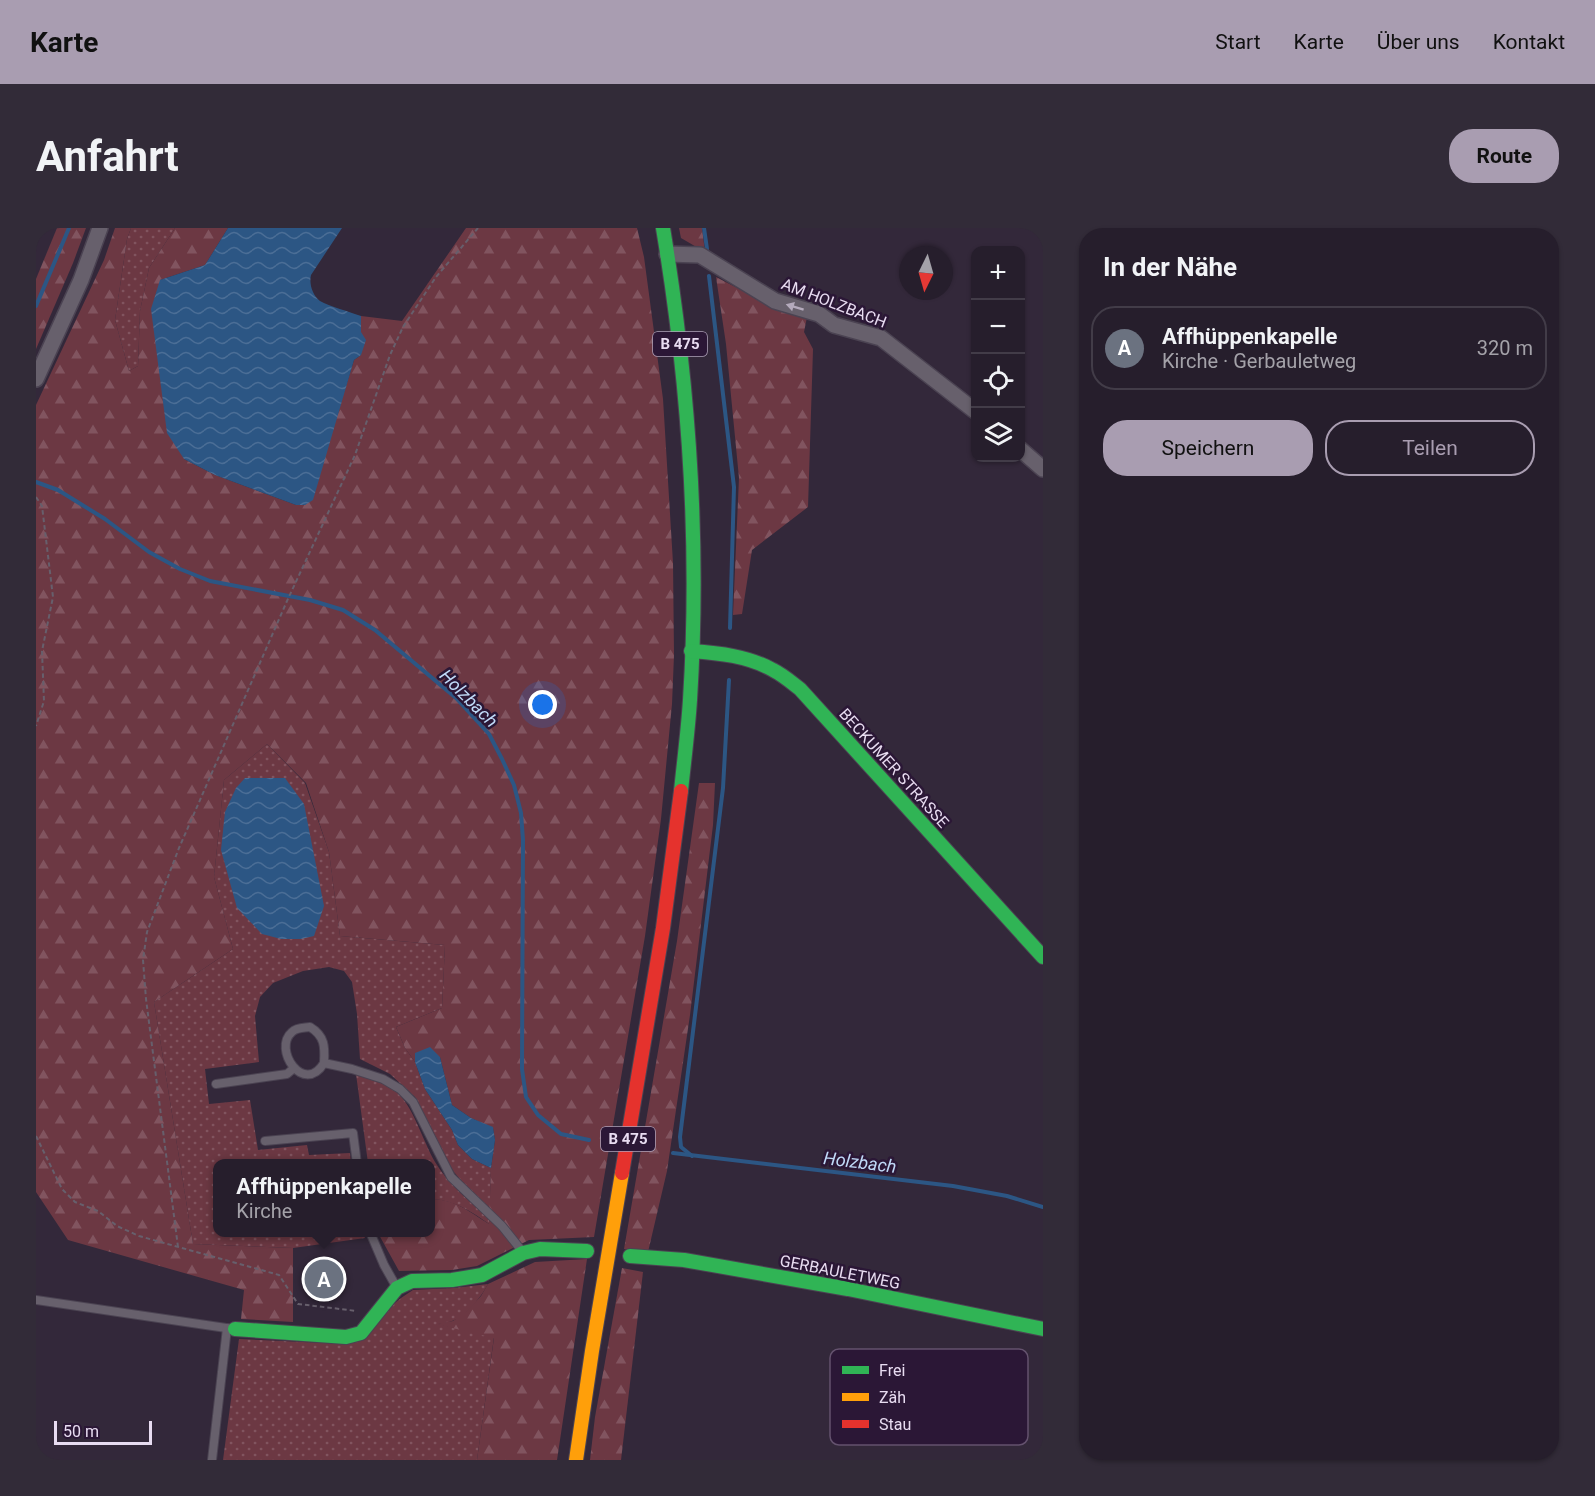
<!DOCTYPE html>
<html lang="de">
<head>
<meta charset="utf-8">
<style>
  :root { --surface:#261e2c; --page:#322b38; --text:#f1f3f6; --muted:#a4a2a9; --line:#423c48; --accent:#a99db1 }
  body { margin:0; font-family:Roboto,sans-serif; background:var(--page); color:var(--text) }
  .controls { position:absolute; right:18px; top:18px; display:grid; overflow:hidden; border-radius:12px; box-shadow:0 2px 4px #0004 }
  .controls button { width:54px; height:54px; display:grid; place-items:center; padding:0; border:0; border-bottom:2px solid var(--line); background:var(--surface); color:var(--text); font:30px sans-serif }
  .compass { position:absolute; left:863px; top:18px; width:54px; height:54px; border-radius:50%; background:var(--surface); box-shadow:0 2px 4px #0004; rotate:185deg }
  .scale { position:absolute; left:18px; bottom:15px; width:98px; box-sizing:border-box; padding-left:6px; border:3px solid #e8dcf1; border-top:0; font-size:16px; line-height:21px; white-space:nowrap; color:#e8dcf1; -webkit-text-stroke:4px #2b1736; paint-order:stroke }
  .you { position:absolute; left:507px; top:477px; width:21px; height:21px; margin:-15px; border:4px solid #fff; border-radius:50%; background:#1a73e8; box-shadow:0 0 0 9px #1a73e833 }
  .badge { display:grid; place-items:center; width:39px; height:39px; border-radius:50%; background:var(--accent); color:#fff; font-size:20px; font-weight:700 }
  .pin { position:absolute; translate:-50% -50%; border:3px solid #fff; box-shadow:0 2px 6px #0006 }
  .popup { position:absolute; left:177px; top:931px; width:222px; height:78px; box-sizing:border-box; display:grid; place-content:center; border-radius:12px; background:var(--surface); filter:drop-shadow(0 2px 4px #0005); font-size:20px; white-space:nowrap; color:var(--muted) }
  .popup b { font-size:22px; color:var(--text) }
  .popup::after { content:''; position:absolute; left:50%; top:100%; margin-left:-12px; border:12px solid transparent; border-top-color:var(--surface) }
  .list { margin:0; padding:0; list-style:none }
  h2 { display:flex; justify-content:space-between; align-items:center; height:78px; margin:0; padding:0 24px; font-size:26px }
  h2 small { font-size:20px; font-weight:400; color:var(--muted) }
  .list li { display:grid; grid-template-columns:39px 1fr auto; gap:18px; align-items:center; box-sizing:border-box; height:84px; margin:0 12px 12px; padding:0 12px; border:2px solid var(--line); border-radius:24px }
  .list b { display:block; font-size:22px; white-space:nowrap }
  .list p { margin:0; font-size:20px; white-space:nowrap; color:var(--muted) }
  .list em { font-size:20px; font-style:normal; color:var(--muted) }
  .actions { display:flex; gap:12px; padding:18px 24px }
  .actions a { flex:1; padding:14px 0; border:2px solid var(--accent); border-radius:24px; text-align:center; font-size:21px; color:var(--accent) }
  .actions .main { background:var(--accent); color:#111 }
  .icon { flex:none; width:33px; height:33px; fill:none; stroke:currentColor; stroke-width:2; stroke-linecap:round; stroke-linejoin:round }
  .map { position:relative; flex:none; width:1007px; height:1232px; overflow:hidden; border-radius:24px }
  header { display:flex; align-items:center; gap:36px; box-sizing:border-box; height:84px; padding:0 30px; background:var(--accent); color:#111 }
  header strong { font-size:28px }
  nav { display:flex; gap:33px; margin-inline-start:auto; font-size:21px }
  .intro { display:flex; align-items:center; justify-content:space-between; box-sizing:border-box; height:144px; padding:0 36px }
  h1 { margin:0; font-size:42px }
  .button { padding:15px 27px; border-radius:24px; background:var(--accent); color:#111; font-size:21px; font-weight:700 }
  main { display:flex; gap:36px; padding:0 36px }
  aside { flex:1; background:var(--surface); border-radius:24px; box-shadow:0 2px 4px #0004 }
  .map>svg:first-child { display:block }
  .grass { fill:url(#grass-dots) }
  .forest { fill:url(#forest-firs) }
  .water { fill:url(#water-waves) }
  .lines { fill:none; stroke-linecap:round; stroke-linejoin:round }
  .stream { stroke:#2c5684; stroke-width:4 }
  .lane-casing { stroke:#4b4352; stroke-width:10 }
  .street-casing { stroke:#4b4352; stroke-width:18 }
  .fast-casing { stroke:#4b4352; stroke-width:16 }
  .slow-casing { stroke:#4b4352; stroke-width:16 }
  .jam-casing { stroke:#4b4352; stroke-width:16 }
  .path { stroke:#675f6c; stroke-width:2; stroke-dasharray:4.5 3; stroke-linecap:butt }
  .lane { stroke:#67606c; stroke-width:8 }
  .street { stroke:#67606c; stroke-width:15 }
  .fast { stroke:#30b455; stroke-width:14 }
  .slow { stroke:#ff9f0a; stroke-width:14 }
  .jam { stroke:#e5322d; stroke-width:14 }
  .oneway { fill:#b4aabc }
  .labels { text-anchor:middle; dominant-baseline:central; stroke-width:5; stroke-linejoin:round; paint-order:stroke }
  .shield { fill:#2b1736; stroke:#afa1b9; stroke-width:1.5 }
  .shield-label { font-size:15px; font-weight:bold; fill:#e8dcf1 }
  .street-label { font-size:16px; fill:#e8dcf1; stroke:#2b1736 }
  .water-label { font-size:18px; font-style:italic; fill:#c0daf8; stroke:#2b1736 }
  .key { fill:#2b1736; stroke:#64526e; stroke-width:1.5 }
  .key-label { font-size:16px; fill:#e8dcf1 }
</style>
</head>
<body>
<header>
<strong>Karte</strong>
<nav><a>Start</a><a>Karte</a><a>Über uns</a><a>Kontakt</a></nav>
</header>
<div class="intro"><h1>Anfahrt</h1><a class="button">Route</a></div>
<main>
<div class="map">
<svg width="1007" height="1232" viewBox="0 0 1007 1232">
  <defs>
    <pattern id="grass-dots" width="8" height="8" patternUnits="userSpaceOnUse" patternTransform="scale(1.5)"><rect width="8" height="8" fill="#6c3843"/><path d="M2 2h.1M6 6h.1" fill="none" stroke="#81545f" stroke-width="1.8" stroke-linecap="round"/></pattern>
    <pattern id="forest-firs" width="22" height="20" patternUnits="userSpaceOnUse" patternTransform="scale(1.5)"><rect width="22" height="20" fill="#6c3843"/><path d="M5 1l3.5 6h-7zM16 11l3.5 6h-7z" fill="#81545f"/></pattern>
    <pattern id="water-waves" width="16" height="10" patternUnits="userSpaceOnUse" patternTransform="scale(1.5)"><rect width="16" height="10" fill="#2c5684"/><path d="M0 5q4-4 8 0t8 0" fill="none" stroke="#4b6e96"/></pattern>
  </defs>
  <rect width="100%" height="100%" fill="#33283a"/>
  <g class="grass">
    <polygon points="95,0 139,0 113,40 104,83 102,138 93,143 79,92 91,11"/>
    <polygon points="231,516 269,555 293,624 304,708 409,717 406,780 360,799 369,820 379,834 389,861 416,902 422,917 436,931 455,940 454,980 435,964 418,944 395,905 379,869 354,846 324,831 321,786 316,754 308,743 293,739 267,743 237,755 224,769 219,788 223,834 169,841 173,876 214,872 222,922 271,917 273,927 314,925 315,935 182,936 182,1004 327,1004 329,1010 257,1020 157,1016 118,774 197,721 178,649 188,552"/>
    <path d="M 320,846 C 333,852 351,854 362,865 C 378,881 387,913 399,934 C 412,956 434,974 454,991 L 453,996 C 435,983 418,972 395,971 L 394,936 L 332,935 Z"/>
    <path d="M 452,1056 C 445,1069 430,1089 416,1093 C 411,1095 406,1095 402,1096 L 458,1109 L 441,1232 L 187,1232 L 203,1111 L 311,1116 L 365,1070 L 377,1062 L 418,1060 Z"/>
  </g>
  <g class="forest">
    <polygon points="21,0 50,0 37,35 0,121 0,51"/>
    <path d="M 79,0 L 95,0 L 91,11 L 79,92 L 93,143 L 102,138 L 104,83 L 113,40 L 139,0 L 192,0 L 169,37 L 124,52 L 148,231 L 179,247 L 260,277 L 298,197 L 318,132 L 325,127 L 325,88 L 366,93 L 430,0 L 601,0 L 608,29 L 627,171 L 637,335 L 638,427 L 636,476 L 625,591 L 609,708 L 558,1009 L 493,1012 L 441,1038 L 416,1042 L 363,1043 L 342,1005 L 394,1004 L 395,971 C 421,972 432,983 453,996 L 455,940 L 459,912 L 457,900 L 435,890 L 416,877 L 404,829 L 379,825 L 379,834 L 369,820 L 360,799 L 406,780 L 409,717 L 304,708 L 293,624 L 270,555 L 231,516 L 188,552 L 178,649 L 197,721 L 118,774 L 157,1016 L 257,1020 L 257,1094 L 205,1091 L 208,1062 L 32,1012 L 0,964 L 0,177 L 68,32 Z"/>
    <polygon points="643,0 666,0 669,24 645,10"/>
    <polygon points="680,49 736,78 771,89 768,104 777,121 772,279 716,322 706,386 697,387 703,250 690,116"/>
    <polygon points="663,555 679,555 677,597 654,787 631,943 612,1024 588,1021 641,713"/>
    <polygon points="551,1031 521,1232 441,1232 458,1110 400,1096 417,1093 431,1083 445,1068 452,1056 499,1034"/>
    <polygon points="586,1040 607,1044 585,1232 554,1232 559,1189"/>
  </g>
  <g class="water">
    <path d="M 192,0 L 306,0 L 275,47 C 273,55 276,67 284,73 C 293,78 314,84 325,88 L 325,104 L 330,112 L 325,127 L 318,132 L 277,272 L 269,277 L 260,277 L 179,247 L 148,231 L 131,205 L 115,81 L 124,52 L 169,37 Z"/>
    <polygon points="209,550 249,550 268,576 288,678 278,708 265,711 245,711 226,706 201,680 185,622 189,584 200,560"/>
    <polygon points="394,819 404,829 416,877 435,890 457,899 459,912 455,940 436,931 422,917 416,902 389,861 379,834 379,825"/>
  </g>
  <g class="lines">
    <g class="stream">
      <polyline points="668,0 671,21"/>
      <polyline points="673,48 698,259 694,400"/>
      <polyline points="0,78 33,0"/>
      <polyline points="0,254 22,262 69,291 113,324 144,341 174,353 274,372 307,382 339,402 420,470 453,506 466,531 478,557 485,585 487,612 486,841 490,869 502,887 525,906 553,912"/>
      <polyline points="637,925 917,958 971,968 1007,979"/>
      <polyline points="656,928 645,919 644,909 687,560 693,452"/>
    </g>
    <g class="lane-casing">
      <g id="lane">
        <path d="M 274,799 C 289,808 289,819 288,835 C 268,868 236,821 256,804 C 261,799 268,800 274,799 Z"/>
        <polyline points="288,835 316,841 347,851 364,861 377,874 415,949 466,998 486,1023"/>
        <polyline points="180,856 251,846 258,840"/>
        <polyline points="229,913 317,905 321,936"/>
        <polyline points="334,1004 348,1037 361,1060"/>
        <polyline points="0,1072 197,1101"/>
        <polyline points="176,1232 191,1100"/>
      </g>
    </g>
    <g class="street-casing">
      <g id="street">
        <polyline points="631,26 664,27 739,73 783,86 798,97 845,110 939,183"/>
        <polyline points="0,151 45,52 64,0"/>
        <polyline points="984,221 1007,241"/>
      </g>
    </g>
    <g class="fast-casing">
      <g id="fast">
        <path d="M 627,0 C 653,156 664,314 654,472 C 652,503 648,533 645,563"/>
        <path d="M 655,423 C 683,425 712,428 737,442 C 747,447 755,454 764,461 L 1007,729"/>
        <polyline points="594,1028 648,1032 812,1061 1007,1101"/>
        <polyline points="199,1101 310,1109 325,1105 361,1060 376,1053 416,1052 446,1047 487,1025 504,1021 551,1023"/>
      </g>
    </g>
    <g class="slow-casing">
      <polyline id="slow" points="540,1232 556,1123 586,945"/>
    </g>
    <g class="jam-casing">
      <polyline id="jam" points="586,945 627,700 645,563"/>
    </g>
    <g class="path">
      <polyline points="0,269 6,278 17,369 6,423 8,473 0,498"/>
      <polyline points="0,908 26,961 39,974 62,983 81,998 103,1008 243,1047 262,1076 321,1083"/>
      <polyline points="142,1019 110,771 107,732 111,704 143,620 251,373 319,227 354,127 367,99 400,49 442,0"/>
    </g>
    <use href="#lane" class="lane"/>
    <use href="#street" class="street"/>
    <use href="#fast" class="fast"/>
    <use href="#slow" class="slow"/>
    <use href="#jam" class="jam"/>
  </g>
  <defs><path id="oneway-solid" d="M-6-.8H1V-3.2L6.5 0L1 3.2V.8H-6Z" transform="scale(1.5)"/></defs>
  <use class="oneway" href="#oneway-solid" transform="translate(759 79) rotate(-163)"/>
  <g class="labels">
    <g class="shield">
      <rect x="617" y="104" width="54" height="24" rx="4.5"/>
      <rect x="565" y="899" width="54" height="24" rx="4.5"/>
    </g>
    <g class="shield-label">
      <text x="644" y="116">B 475</text>
      <text x="592" y="911">B 475</text>
    </g>
    <g class="street-label">
      <text transform="translate(798 75) rotate(21)">AM HOLZBACH</text>
      <text transform="translate(858 540) rotate(48)">BECKUMER STRASSE</text>
      <text transform="translate(804 1044) rotate(11)">GERBAULETWEG</text>
    </g>
    <g class="water-label">
      <text transform="translate(433 470) rotate(45)">Holzbach</text>
      <text transform="translate(824 934) rotate(7)">Holzbach</text>
    </g>
  </g>
  <rect x="794" y="1121" width="198" height="96" rx="9" class="key"/>
  <rect x="806" y="1138" width="27" height="8" fill="#30b455"/>
  <rect x="806" y="1165" width="27" height="8" fill="#ff9f0a"/>
  <rect x="806" y="1192" width="27" height="8" fill="#e5322d"/>
  <g class="key-label">
    <text x="843" y="1148">Frei</text>
    <text x="843" y="1175">Zäh</text>
    <text x="843" y="1202">Stau</text>
  </g>
</svg>
<div class="controls">
<button>+</button>
<button>−</button>
<button><svg class="icon" aria-label="locate" viewBox="0 0 24 24"><circle cx="12" cy="12" r="6"/><path d="M12 2v4M12 18v4M2 12h4M18 12h4"/></svg></button>
<button><svg class="icon" aria-label="layers" viewBox="0 0 24 24"><path d="M12 4l9 5-9 5-9-5zM3 14l9 5 9-5"/></svg></button>
</div>
<svg class="compass" viewBox="-18 -18 36 36"><path d="M0-13l5 13h-10z" fill="#e53935"/><path d="M0 13l5-13h-10z" fill="#a4a2a9"/></svg>
<div class="scale">50 m</div>
<div class="you"></div>
<div class="pin badge" style="left:288px;top:1051px;background:#6b7280">A</div>
<div class="popup"><b>Affhüppenkapelle</b>Kirche</div>
</div>
<aside>
<h2>In der Nähe<small></small></h2>
<ul class="list">
<li><span class="badge" style="background:#6b7280">A</span><div><b>Affhüppenkapelle</b><p>Kirche · Gerbauletweg</p></div><em>320 m</em></li>
</ul>
<div class="actions"><a class="main">Speichern</a><a>Teilen</a></div>
</aside>
</main>
</body>
</html>
